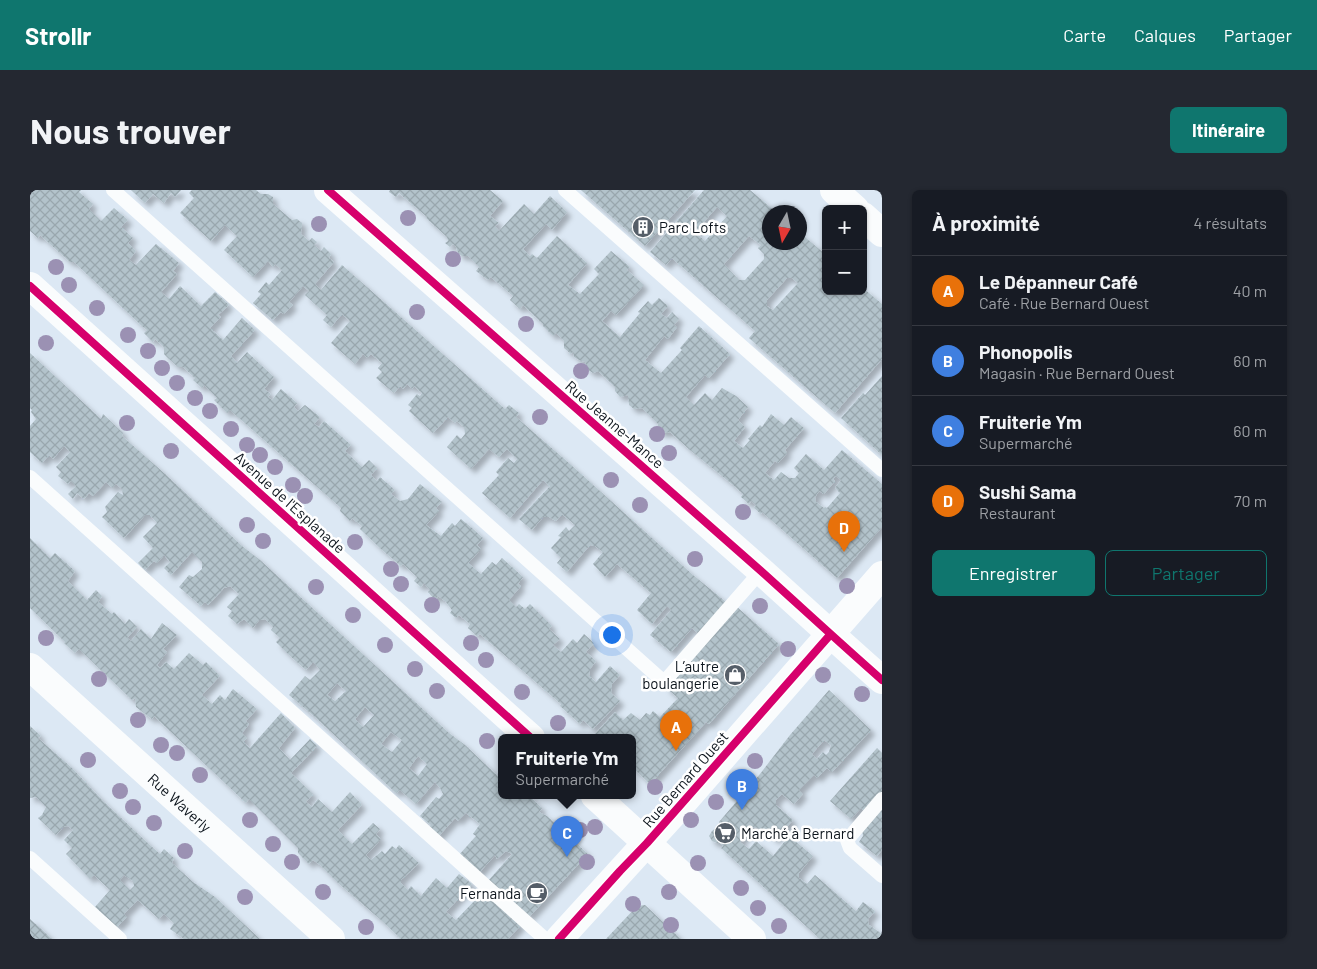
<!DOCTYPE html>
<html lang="fr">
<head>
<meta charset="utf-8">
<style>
  :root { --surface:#171b24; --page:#242831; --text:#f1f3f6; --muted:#9ea1a6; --line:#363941; --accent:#0f766e }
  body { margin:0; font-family:Barlow,sans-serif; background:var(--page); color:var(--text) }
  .controls { position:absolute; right:15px; top:15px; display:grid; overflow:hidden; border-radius:8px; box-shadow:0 1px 4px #0004 }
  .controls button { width:45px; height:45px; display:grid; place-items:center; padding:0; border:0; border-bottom:1px solid var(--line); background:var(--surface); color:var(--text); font:25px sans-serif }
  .compass { position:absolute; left:732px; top:15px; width:45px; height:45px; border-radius:50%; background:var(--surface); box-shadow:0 1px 4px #0004; rotate:189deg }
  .you { position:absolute; left:581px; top:444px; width:18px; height:18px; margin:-12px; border:4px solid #fff; border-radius:50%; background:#1a73e8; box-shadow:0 0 0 8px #1a73e833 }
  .badge { display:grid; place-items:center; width:32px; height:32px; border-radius:50%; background:var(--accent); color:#fff; font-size:16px; font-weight:700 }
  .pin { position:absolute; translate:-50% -41px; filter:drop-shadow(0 1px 2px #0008) }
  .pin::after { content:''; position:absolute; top:26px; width:18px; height:15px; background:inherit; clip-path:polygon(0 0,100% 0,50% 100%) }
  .popup { position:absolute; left:468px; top:544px; width:138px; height:65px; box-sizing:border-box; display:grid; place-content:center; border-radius:8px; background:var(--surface); filter:drop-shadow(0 1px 4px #0005); font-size:16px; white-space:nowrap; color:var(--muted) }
  .popup b { font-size:19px; color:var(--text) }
  .popup::after { content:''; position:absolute; left:50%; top:100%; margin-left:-10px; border:10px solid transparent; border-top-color:var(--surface) }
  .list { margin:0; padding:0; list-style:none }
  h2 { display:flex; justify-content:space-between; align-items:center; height:65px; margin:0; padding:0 20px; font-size:21px }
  h2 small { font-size:16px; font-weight:400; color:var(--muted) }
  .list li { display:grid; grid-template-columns:32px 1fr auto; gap:15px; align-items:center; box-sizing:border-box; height:70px; padding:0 20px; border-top:1px solid var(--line) }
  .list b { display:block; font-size:19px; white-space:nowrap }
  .list p { margin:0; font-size:16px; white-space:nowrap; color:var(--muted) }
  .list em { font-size:16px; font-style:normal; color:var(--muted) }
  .actions { display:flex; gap:10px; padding:15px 20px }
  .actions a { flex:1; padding:11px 0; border:1px solid var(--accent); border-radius:8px; text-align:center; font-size:18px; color:var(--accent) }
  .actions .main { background:var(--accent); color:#fff }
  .map { position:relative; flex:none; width:852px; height:749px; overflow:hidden; border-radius:8px }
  header { display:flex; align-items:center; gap:30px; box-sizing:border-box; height:70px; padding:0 25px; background:var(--accent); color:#fff }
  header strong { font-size:24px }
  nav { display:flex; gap:28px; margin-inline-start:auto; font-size:18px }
  .intro { display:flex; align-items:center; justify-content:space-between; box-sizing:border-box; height:120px; padding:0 30px }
  h1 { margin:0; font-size:35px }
  .button { padding:12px 22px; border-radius:8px; background:var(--accent); color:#fff; font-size:18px; font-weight:700 }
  main { display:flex; gap:30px; padding:0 30px }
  aside { flex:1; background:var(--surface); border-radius:8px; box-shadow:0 1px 4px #0004 }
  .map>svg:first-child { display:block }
  .building { fill:url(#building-cross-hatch); fill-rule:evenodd; filter:url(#shadow) }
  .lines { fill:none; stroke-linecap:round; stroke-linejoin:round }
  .lane { stroke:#fafcfd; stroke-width:14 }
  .street { stroke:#fafcfd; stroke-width:28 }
  .secondary { stroke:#fafcfd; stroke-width:28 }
  .cycleway-casing { stroke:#fff; stroke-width:11 }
  .cycleway { stroke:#d6006c; stroke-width:8 }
  .tree { fill:#9b91b3 }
  .labels { text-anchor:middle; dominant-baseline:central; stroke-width:5; stroke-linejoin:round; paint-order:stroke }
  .poi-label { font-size:15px; fill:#0c141c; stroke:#fff; text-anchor:start }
  .street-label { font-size:15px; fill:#0c141c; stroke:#fff }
</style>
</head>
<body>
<header>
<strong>Strollr</strong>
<nav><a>Carte</a><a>Calques</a><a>Partager</a></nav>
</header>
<div class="intro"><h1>Nous trouver</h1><a class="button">Itinéraire</a></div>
<main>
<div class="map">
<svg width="852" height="749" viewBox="0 0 852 749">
  <defs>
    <pattern id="building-cross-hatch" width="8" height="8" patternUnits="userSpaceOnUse" patternTransform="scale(1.25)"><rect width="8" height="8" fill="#b3c3cb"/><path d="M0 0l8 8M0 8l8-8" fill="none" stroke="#99a7ae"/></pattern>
    <filter id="shadow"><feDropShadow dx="4.5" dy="4.5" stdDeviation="2.5" flood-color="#0004"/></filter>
  </defs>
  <rect width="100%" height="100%" fill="#dce8f4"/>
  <g class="building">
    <polygon points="0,0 51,0 49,2 63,14 59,19 71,31 84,18 98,30 91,37 103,48 98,53 106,61 99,70 106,75 126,54 149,73 143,81 147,84 131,102 139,109 150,96 171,116 185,102 199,115 188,125 191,127 180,138 193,150 212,128 225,140 201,166 207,173 217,162 244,187 234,199 241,204 238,207 242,210 251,199 267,213 264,217 268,221 275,215 290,227 284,234 289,237 294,231 321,255 315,261 332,277 339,270 347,278 341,285 347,291 350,287 365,300 361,304 370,311 378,309 390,294 412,312 406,318 409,321 396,335 411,346 422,333 425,336 431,329 442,338 453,348 447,355 451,359 438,373 451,384 462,372 466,375 472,368 493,387 488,394 491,396 479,410 486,417 489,414 495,419 500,414 522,436 519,439 530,449 523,455 531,462 543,449 547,453 554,444 564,453 556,462 566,471 560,479 559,486 566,492 580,476 590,485 582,494 581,503 590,511 563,539 553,530 550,534 530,516 531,514 457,450 450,444 447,446 438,438 440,434 429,425 426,428 420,423 422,420 415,411 408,406 405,410 398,402 400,400 394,393 391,397 384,391 387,387 373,374 371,376 351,359 330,339 332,336 322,328 320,331 310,321 311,318 200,220 197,223 184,210 187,208 174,195 172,198 163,190 165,188 153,177 148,177 138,168 134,164 134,157 125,149 123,152 114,143 117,140 113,137 44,72 40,72 10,45 8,48 0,41"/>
    <polygon points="101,0 151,0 145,7 141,3 134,13 123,4 115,13"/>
    <polygon points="162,0 226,0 231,4 238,4 243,7 243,14 262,30 267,29 272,33 271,44 279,51 282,48 287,52 284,55 291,61 294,57 301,64 299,68 304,72 285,94 291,100 312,75 475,219 479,215 489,223 486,227 540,274 663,385 696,412 669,444 662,438 641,462 620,445 641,420 637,416 622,434 607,420 621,403 616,399 587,374 575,387 563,374 573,362 565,356 560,355 537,382 527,373 531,368 521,358 531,347 528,346 536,337 539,341 545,335 532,324 526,331 519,327 513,327 502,340 489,329 520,296 513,290 480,328 452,303 469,285 466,282 478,268 484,273 487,269 477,259 469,267 459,259 441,279 417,257 427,245 431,249 435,244 434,237 427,231 425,233 418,227 403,243 379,221 382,218 378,215 387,204 390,206 392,203 384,196 382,199 377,194 373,199 370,196 364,203 346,188 352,182 348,178 352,173 341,164 337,168 333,164 325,174 301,153 320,131 312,124 301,137 293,130 297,125 275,105 279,101 273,96 259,112 263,115 254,124 251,122 243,130 223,113 231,104 228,102 236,92 239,95 252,80 245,74 243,77 238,71 223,87 194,60 207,46 195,35 181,51 150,23 164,8 159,3"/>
    <path d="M 360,0 L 460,0 L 473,11 L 460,26 L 469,33 L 465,36 L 469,41 L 494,14 L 504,24 L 520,6 L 537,22 L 522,40 L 516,34 L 493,59 L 500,66 L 502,64 L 507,68 L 527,46 L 557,73 L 538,95 L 550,104 L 569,84 L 564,79 L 581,61 L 600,77 L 597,80 L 614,95 L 586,125 L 581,121 L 572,131 L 590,147 L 610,123 L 608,122 L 618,111 L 622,115 L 629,108 L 638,116 L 631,124 L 637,128 L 642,122 L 649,129 L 644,135 L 647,137 L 638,149 L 634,146 L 615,170 L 631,183 L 652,160 L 650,158 L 669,136 L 700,164 L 679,188 L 675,185 L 656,207 L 664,215 L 675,203 L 682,210 L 692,198 L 706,206 L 718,217 L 708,230 L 715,237 L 704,251 L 713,258 L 720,250 L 718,249 L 730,235 L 732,237 L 741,224 L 754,235 L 761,227 L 774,238 L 755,260 L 757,263 L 748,273 L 745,271 L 735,283 L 744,290 L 751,282 L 759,288 L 765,288 L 769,283 L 764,278 L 776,264 L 794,280 L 812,260 L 852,294 L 852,337 L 807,388 L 732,322 L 731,324 L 724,318 L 726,315 L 721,311 L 719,314 L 711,307 L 713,304 L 703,295 L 660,260 L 640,242 L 633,243 L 627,240 L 628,234 L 612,218 L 604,219 L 599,215 L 598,205 L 590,207 L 585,201 L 585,197 L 568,181 L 563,183 L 557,179 L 555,172 L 549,170 L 544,167 L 543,162 L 541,164 L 534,158 L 534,151 L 526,143 L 523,146 L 513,136 L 513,134 L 493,115 L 490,119 L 480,110 L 483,106 L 461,87 L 458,90 L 446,81 L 449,77 L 438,66 L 432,66 L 428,63 L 426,57 L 423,54 L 420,57 L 415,53 L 418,51 L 417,47 L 396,28 L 397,27 L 369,3 L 366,7 L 359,2 ZM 806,286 L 811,290 L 805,298 L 810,303 L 797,318 L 795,317 L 794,318 L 786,312 L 785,307 L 789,301 L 794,304 L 805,291 L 803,289 Z"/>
    <polygon points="551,0 665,0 615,56"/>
    <path d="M 674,0 L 720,0 L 746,22 L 739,22 L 739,52 L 769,52 L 769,42 L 796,65 L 796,101 L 833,101 L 833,98 L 852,114 L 852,169 L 805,223 L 719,148 L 725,141 L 642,68 L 636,75 L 620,62 ZM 687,17 L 697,26 L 675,51 L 665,42 ZM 719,46 L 731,55 L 728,58 L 734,64 L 734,69 L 715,90 L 709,90 L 694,74 ZM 757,88 L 762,88 L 768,93 L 743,120 L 737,116 L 737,110 Z"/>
    <path d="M 0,163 L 71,229 L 73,224 L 93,243 L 92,246 L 134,283 L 195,340 L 212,356 L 230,370 L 419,543 L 435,555 L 472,590 L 472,606 L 499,606 L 512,618 L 509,622 L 517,626 L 558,664 L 499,727 L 458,691 L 482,664 L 476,661 L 467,669 L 465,665 L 448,684 L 428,666 L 446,646 L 443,644 L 450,634 L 436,623 L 428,631 L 425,628 L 408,647 L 398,637 L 401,635 L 390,626 L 406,607 L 409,609 L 413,604 L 410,598 L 405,592 L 386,614 L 370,600 L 366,603 L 285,527 L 259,505 L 275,486 L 280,490 L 290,480 L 286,475 L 283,472 L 276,480 L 259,465 L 246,452 L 250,448 L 241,440 L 243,437 L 235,429 L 229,430 L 223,438 L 214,429 L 207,434 L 198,426 L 202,421 L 197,417 L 209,404 L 200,396 L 194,398 L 178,415 L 175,412 L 171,416 L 149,397 L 159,385 L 163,387 L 172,379 L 172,372 L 162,362 L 141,385 L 134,378 L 140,372 L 134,365 L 127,373 L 124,371 L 115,380 L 108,373 L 123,358 L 113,347 L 127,333 L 120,325 L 115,325 L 94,348 L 72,327 L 77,322 L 75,317 L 88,302 L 93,305 L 92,299 L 86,294 L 82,298 L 76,292 L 63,306 L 59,303 L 54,309 L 47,303 L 43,309 L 38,304 L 46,296 L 41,291 L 38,294 L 28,286 L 31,282 L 26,277 L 40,262 L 34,256 L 23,269 L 19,265 L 12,273 L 0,262 L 0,236 L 6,229 L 1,222 L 2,220 L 0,218 ZM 307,493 L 316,501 L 305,511 L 297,505 ZM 335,517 L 344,525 L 333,537 L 325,529 ZM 361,542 L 372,550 L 362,562 L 351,554 ZM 388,566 L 397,574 L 388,586 L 379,578 Z"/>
    <polygon points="852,186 852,265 811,228 833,203 835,205"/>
    <polygon points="0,348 20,368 25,363 45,381 38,391 57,410 66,400 72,406 68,412 82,424 84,422 95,434 99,429 107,437 97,448 101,451 111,439 121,449 132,433 147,445 133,459 137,462 127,475 130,478 136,472 144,479 159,463 173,475 176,472 190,486 172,505 182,514 190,505 195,510 203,499 227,519 216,531 219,534 212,543 217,548 213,552 220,558 251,523 265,538 249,558 260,570 280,549 287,556 261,583 283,604 276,612 282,617 288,609 302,622 320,602 332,615 308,640 322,654 343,633 350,639 346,644 351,649 336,665 341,670 352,661 355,664 362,656 366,659 369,655 389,673 371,690 371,693 378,700 381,696 391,706 406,688 417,698 429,684 442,694 416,722 426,730 449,706 454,710 458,707 491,735 478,749 371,749 351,730 308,693 290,675 283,670 279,674 268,663 268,658 219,609 216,613 124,526 122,529 106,517 105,508 102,510 49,459 45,463 34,453 35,452 0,418"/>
    <polygon points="707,417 749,454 679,534 676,532 620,594 602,577 602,548 569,548 565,544 585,522 593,530 601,523 610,530 616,523 620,525 623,521 630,527 648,508 635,497"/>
    <path d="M 799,500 L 841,540 L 802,582 L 797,578 L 787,588 L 784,585 L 769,600 L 773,604 L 764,614 L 752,604 L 746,610 L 746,615 L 763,630 L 745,650 L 736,640 L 734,641 L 728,638 L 723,637 L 710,652 L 719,659 L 726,651 L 743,666 L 759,646 L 783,666 L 769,683 L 769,688 L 777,694 L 785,685 L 826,721 L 833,712 L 845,721 L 838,729 L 839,735 L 852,744 L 852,749 L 790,749 L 691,658 L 693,656 L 690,653 L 687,653 L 682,651 L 679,646 L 682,641 L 687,637 L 692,637 L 689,632 L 730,584 L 760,545 ZM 794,550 L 801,555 L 799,562 L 796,565 L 793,562 L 787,569 L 782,564 Z"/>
    <path d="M 0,536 L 11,546 L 8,548 L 42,578 L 73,611 L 121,656 L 130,664 L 134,659 L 144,668 L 142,673 L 163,692 L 185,707 L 230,749 L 154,749 L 140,739 L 144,733 L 134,724 L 129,729 L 108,710 L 94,724 L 97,727 L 87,737 L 65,717 L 80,700 L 64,685 L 60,689 L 36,664 L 42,658 L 34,650 L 43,640 L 38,636 L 33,637 L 26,645 L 8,628 L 12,625 L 16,617 L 6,607 L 0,608 ZM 94,685 L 103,691 L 104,696 L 100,700 L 90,690 Z"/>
    <polygon points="847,558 852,563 852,602 835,622 831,618 821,629 800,611"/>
    <polygon points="852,617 852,660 847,666 829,652 833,646 832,639"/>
    <polygon points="615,715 651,749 576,749 607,716"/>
    <polygon points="0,729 8,736 22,749 0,749"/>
  </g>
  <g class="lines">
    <g class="lane">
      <polyline points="83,0 634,492 731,381"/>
      <polyline points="535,0 852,280"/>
      <polyline points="0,287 515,749"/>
      <polyline points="852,609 817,650 820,658 852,686"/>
      <polyline points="0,668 90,749"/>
    </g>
    <g class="street">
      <path d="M 298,0 L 731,381 C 771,417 811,454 852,490"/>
      <polyline points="0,96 501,548"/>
      <path id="s1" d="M 0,477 L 301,749"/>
      <polyline points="565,606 722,749"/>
      <polyline points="529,749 642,625 852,385"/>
    </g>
    <g class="secondary">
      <polyline points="804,0 825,19"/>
      <polyline points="833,26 852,43"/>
    </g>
    <g class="cycleway-casing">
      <g id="cycleway">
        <path d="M 298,0 L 731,381 C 771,417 811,454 852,490"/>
        <polyline points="0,96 501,548"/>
        <polyline points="529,749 590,681 617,653 800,445"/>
      </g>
    </g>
    <use href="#cycleway" class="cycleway"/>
  </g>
  <g class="tree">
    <circle cx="378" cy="28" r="8"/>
    <circle cx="289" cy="34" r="8"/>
    <circle cx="423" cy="69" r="8"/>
    <circle cx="26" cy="77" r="8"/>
    <circle cx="39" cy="95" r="8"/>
    <circle cx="67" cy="118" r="8"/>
    <circle cx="387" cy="122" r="8"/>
    <circle cx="496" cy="134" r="8"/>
    <circle cx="98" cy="145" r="8"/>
    <circle cx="16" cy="153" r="8"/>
    <circle cx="118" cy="161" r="8"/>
    <circle cx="132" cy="178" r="8"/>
    <circle cx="551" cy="181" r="8"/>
    <circle cx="147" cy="193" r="8"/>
    <circle cx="165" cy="208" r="8"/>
    <circle cx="180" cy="221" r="8"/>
    <circle cx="510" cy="227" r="8"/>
    <circle cx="97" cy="233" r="8"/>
    <circle cx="201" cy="239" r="8"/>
    <circle cx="627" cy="244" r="8"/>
    <circle cx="217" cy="255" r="8"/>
    <circle cx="141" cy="261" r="8"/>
    <circle cx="639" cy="263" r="8"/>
    <circle cx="230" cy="265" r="8"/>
    <circle cx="245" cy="277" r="8"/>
    <circle cx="581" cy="290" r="8"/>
    <circle cx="263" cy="295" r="8"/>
    <circle cx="275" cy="306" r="8"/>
    <circle cx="610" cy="315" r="8"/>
    <circle cx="713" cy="322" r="8"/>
    <circle cx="217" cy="335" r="8"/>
    <circle cx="233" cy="351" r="8"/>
    <circle cx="325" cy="352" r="8"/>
    <circle cx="665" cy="369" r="8"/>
    <circle cx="361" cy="379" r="8"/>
    <circle cx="371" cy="394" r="8"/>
    <circle cx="817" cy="396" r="8"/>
    <circle cx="286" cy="397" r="8"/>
    <circle cx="402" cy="415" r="8"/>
    <circle cx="730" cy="416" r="8"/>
    <circle cx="323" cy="425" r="8"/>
    <circle cx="16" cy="448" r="8"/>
    <circle cx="441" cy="453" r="8"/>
    <circle cx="355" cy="455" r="8"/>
    <circle cx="758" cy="459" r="8"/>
    <circle cx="456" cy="470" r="8"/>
    <circle cx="385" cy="479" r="8"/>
    <circle cx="793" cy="485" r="8"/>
    <circle cx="69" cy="489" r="8"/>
    <circle cx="407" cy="501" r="8"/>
    <circle cx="492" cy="502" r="8"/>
    <circle cx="832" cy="504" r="8"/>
    <circle cx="108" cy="530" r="8"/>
    <circle cx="528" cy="533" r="8"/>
    <circle cx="457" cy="551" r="8"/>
    <circle cx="131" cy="555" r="8"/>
    <circle cx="147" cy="563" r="8"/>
    <circle cx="58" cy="570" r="8"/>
    <circle cx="725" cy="571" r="8"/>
    <circle cx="170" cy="585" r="8"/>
    <circle cx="706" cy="590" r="8"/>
    <circle cx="625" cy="597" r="8"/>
    <circle cx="90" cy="601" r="8"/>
    <circle cx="686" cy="612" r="8"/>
    <circle cx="103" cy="617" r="8"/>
    <circle cx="220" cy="630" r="8"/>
    <circle cx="661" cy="630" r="8"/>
    <circle cx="124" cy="633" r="8"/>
    <circle cx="565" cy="637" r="8"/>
    <circle cx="550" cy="640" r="8"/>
    <circle cx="243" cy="654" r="8"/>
    <circle cx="155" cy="661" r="8"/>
    <circle cx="262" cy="672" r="8"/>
    <circle cx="557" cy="672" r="8"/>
    <circle cx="668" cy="673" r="8"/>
    <circle cx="711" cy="698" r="8"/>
    <circle cx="293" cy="702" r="8"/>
    <circle cx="639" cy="702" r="8"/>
    <circle cx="215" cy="707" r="8"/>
    <circle cx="603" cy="714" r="8"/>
    <circle cx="728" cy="718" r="8"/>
    <circle cx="641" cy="735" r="8"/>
    <circle cx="749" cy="736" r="8"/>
    <circle cx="336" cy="737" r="8"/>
  </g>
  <defs>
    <g id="building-disc" transform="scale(1.125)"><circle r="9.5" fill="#555e68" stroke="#fff"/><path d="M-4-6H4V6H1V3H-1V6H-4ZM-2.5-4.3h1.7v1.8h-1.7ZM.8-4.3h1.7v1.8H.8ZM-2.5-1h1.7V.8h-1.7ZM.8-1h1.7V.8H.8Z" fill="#fff"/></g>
    <g id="shop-disc" transform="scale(1.125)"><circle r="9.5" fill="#555e68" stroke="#fff"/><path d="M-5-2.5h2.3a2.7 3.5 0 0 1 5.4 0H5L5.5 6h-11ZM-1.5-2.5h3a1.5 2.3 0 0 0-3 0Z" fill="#fff"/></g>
    <g id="supermarket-disc" transform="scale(1.125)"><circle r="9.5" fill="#555e68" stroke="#fff"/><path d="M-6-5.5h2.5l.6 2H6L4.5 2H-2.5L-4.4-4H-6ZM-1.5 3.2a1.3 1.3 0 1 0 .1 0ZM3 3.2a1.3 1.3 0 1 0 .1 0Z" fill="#fff"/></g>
    <g id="cafe-disc" transform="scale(1.125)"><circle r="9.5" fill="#555e68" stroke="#fff"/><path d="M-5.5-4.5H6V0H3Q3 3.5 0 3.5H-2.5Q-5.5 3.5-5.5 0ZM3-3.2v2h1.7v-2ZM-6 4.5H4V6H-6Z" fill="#fff"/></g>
  </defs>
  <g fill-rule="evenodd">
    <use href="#building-disc" x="613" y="37"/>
    <use href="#shop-disc" x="705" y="485"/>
    <use href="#supermarket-disc" x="695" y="643"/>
    <use href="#cafe-disc" x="507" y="703"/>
  </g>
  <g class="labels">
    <g class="poi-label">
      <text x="629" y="37">Parc Lofts</text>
      <text x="689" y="476" text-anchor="end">L’autre<tspan x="689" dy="17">boulangerie</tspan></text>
      <text x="711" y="643">Marché à Bernard</text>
      <text x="491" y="703" text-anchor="end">Fernanda</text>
    </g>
    <g class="street-label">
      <text transform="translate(585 234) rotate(41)">Rue Jeanne-Mance</text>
      <text transform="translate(260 312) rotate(42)">Avenue de l'Esplanade</text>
      <text transform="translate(655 589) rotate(-49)">Rue Bernard Ouest</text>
      <text stroke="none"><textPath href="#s1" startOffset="202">Rue Waverly</textPath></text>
    </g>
  </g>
</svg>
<div class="controls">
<button>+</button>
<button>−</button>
</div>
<svg class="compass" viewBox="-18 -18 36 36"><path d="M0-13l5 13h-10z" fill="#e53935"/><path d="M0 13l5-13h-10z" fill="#9ea1a6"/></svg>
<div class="you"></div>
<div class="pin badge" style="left:646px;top:561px;background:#e8710a">A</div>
<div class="pin badge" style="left:712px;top:620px;background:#3f7fe0">B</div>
<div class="pin badge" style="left:537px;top:667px;background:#3f7fe0">C</div>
<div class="popup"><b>Fruiterie Ym</b>Supermarché</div>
<div class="pin badge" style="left:814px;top:362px;background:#e8710a">D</div>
</div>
<aside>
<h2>À proximité<small>4 résultats</small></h2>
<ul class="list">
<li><span class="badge" style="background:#e8710a">A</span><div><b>Le Dépanneur Café</b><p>Café · Rue Bernard Ouest</p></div><em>40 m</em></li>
<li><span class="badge" style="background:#3f7fe0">B</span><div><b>Phonopolis</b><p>Magasin · Rue Bernard Ouest</p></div><em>60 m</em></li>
<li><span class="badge" style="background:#3f7fe0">C</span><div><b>Fruiterie Ym</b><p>Supermarché</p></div><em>60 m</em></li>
<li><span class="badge" style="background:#e8710a">D</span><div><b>Sushi Sama</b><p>Restaurant</p></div><em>70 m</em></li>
</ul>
<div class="actions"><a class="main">Enregistrer</a><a>Partager</a></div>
</aside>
</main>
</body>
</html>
